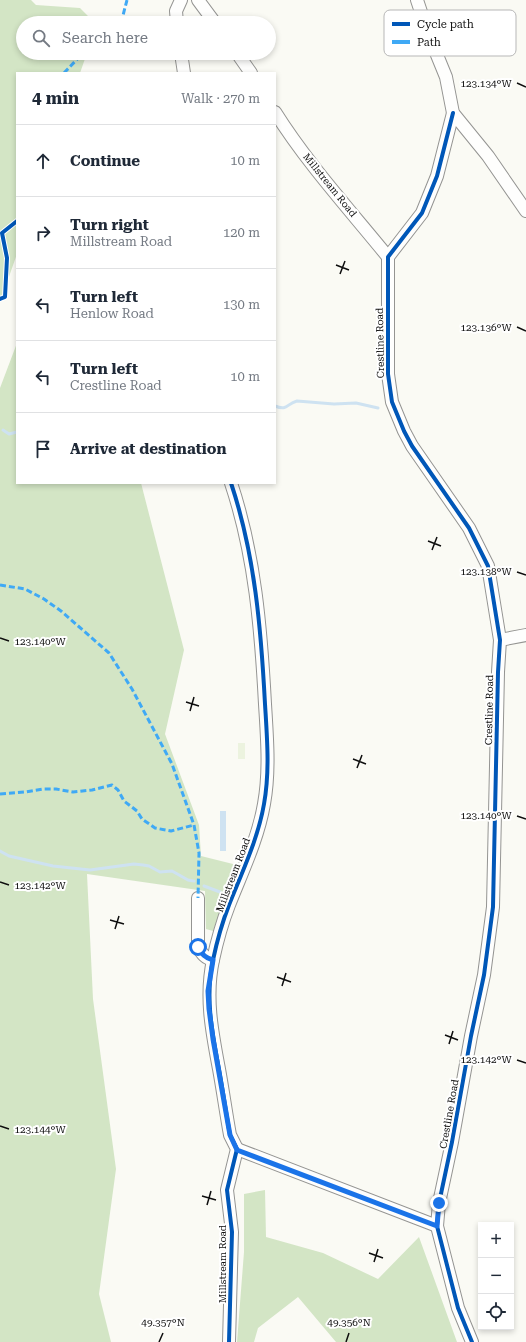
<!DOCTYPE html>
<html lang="en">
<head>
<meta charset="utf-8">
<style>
  :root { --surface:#fff; --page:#f2f2f3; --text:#1f2937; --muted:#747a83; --line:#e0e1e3 }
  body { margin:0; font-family:"Roboto Serif",serif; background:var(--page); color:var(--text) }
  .controls { position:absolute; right:12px; bottom:12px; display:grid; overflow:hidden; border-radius:0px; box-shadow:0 2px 6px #0003 }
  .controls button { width:36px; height:36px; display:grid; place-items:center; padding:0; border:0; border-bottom:1px solid var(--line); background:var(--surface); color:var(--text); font:20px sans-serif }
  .stop { position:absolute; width:12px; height:12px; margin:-9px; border:3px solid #1a73e8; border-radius:50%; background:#fff }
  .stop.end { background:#1a73e8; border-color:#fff; box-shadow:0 1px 4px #0008 }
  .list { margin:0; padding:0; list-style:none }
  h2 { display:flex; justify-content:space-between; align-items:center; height:52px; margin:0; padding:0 16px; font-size:17px }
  h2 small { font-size:13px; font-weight:400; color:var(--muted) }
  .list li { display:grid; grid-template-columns:26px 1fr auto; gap:12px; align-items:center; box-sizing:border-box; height:72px; padding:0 16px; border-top:1px solid var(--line) }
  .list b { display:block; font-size:15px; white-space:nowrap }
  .list p { margin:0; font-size:13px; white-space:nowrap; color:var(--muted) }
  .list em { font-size:13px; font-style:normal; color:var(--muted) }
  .icon { flex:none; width:22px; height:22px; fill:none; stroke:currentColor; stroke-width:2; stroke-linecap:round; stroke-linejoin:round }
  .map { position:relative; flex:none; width:526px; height:1342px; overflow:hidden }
  .search { position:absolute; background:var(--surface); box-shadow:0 2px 6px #0003; left:16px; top:16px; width:260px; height:44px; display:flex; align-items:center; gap:10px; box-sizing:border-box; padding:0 14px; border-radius:22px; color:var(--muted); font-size:15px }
  .panel { position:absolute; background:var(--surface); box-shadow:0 2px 6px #0003; left:16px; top:72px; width:260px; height:412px; border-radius:0px }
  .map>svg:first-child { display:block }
  .forest { fill:#d3e5c5 }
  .pitch { fill:#ecf3df }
  .water { fill:#cee2f1 }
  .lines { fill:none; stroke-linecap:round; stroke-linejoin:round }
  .stream { stroke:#cee2f1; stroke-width:3 }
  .street-casing { stroke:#949492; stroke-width:14 }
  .street { stroke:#fefefd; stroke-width:12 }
  .quiet { stroke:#3fa9f5; stroke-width:3; stroke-dasharray:6 3; stroke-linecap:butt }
  .cycleway-casing { stroke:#fff; stroke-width:6 }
  .cycleway { stroke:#0057b8; stroke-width:4 }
  .route { stroke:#1a73e8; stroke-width:5 }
  .ticks { fill:none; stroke:#0e0e0e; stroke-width:1.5 }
  .labels { text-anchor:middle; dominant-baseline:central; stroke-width:4; stroke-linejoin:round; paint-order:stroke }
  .street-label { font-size:10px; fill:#0e0e0e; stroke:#fff }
  .key { fill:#fff; stroke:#b7b7b7; stroke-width:1 }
  .key-label { font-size:11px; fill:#0e0e0e }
  .ticks-label { font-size:10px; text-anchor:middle; fill:#0e0e0e; stroke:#fff; stroke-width:4; stroke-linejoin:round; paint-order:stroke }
</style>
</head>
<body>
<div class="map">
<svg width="526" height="1342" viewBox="0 0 526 1342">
  <rect width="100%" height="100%" fill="#fafaf4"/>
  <g class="forest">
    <polygon points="0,0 31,0 36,5 80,8 95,23 23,23 23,53 87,53 80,73 17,73 17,254 0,302"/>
    <polygon points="17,343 17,483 141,483 184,650 165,734 199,825 201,856 237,865 213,931 206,929 205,891 87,874 93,999 116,1169 99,1294 111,1342 0,1342 0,388"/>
    <polygon points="265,1190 266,1237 323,1253 378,1279 419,1237 457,1342 336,1342 298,1297 258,1328 254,1342 237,1342 244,1252 244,1194"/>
  </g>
  <rect class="pitch" x="238" y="743" width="7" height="16"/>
  <rect class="water" x="220" y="811" width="6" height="40"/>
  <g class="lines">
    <g class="stream">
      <path d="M 275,406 C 288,411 286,404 297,401 L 334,404 L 356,403 L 378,408"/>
      <polyline points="3,430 9,434 17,432"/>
      <polyline points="0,851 9,856 53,866 90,870 134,864 143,865 149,866 160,872 172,871 188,880 194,881"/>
      <polyline points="204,886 220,892"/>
    </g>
    <g class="street-casing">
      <g id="street">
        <polyline points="198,0 215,23"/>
        <polyline points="417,0 428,33 446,77 453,113 488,156 526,211"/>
        <polyline points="177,23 176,11 181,0"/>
        <polyline points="181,53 184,73"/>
        <polyline points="237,53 251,73"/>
        <path d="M 275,112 C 307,163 349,209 388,257"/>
        <polyline points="453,113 437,176 422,213 388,257 388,374 392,402 404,431 412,446 469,528 488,566 500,640 498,672 493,907 484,975 471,1036 452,1142 439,1203 437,1226 458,1308 472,1342"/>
        <polyline points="500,640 526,635"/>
        <path d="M 198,898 L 198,947 C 202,954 205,958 213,960"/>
        <polyline points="237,1149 437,1226"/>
        <path d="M 229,1342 L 232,1232 L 227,1190 L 237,1149 L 230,1135 C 226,1113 223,1091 219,1069 C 212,1032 205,997 213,960 C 217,941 222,923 229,905 C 242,872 258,839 264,804 C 270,771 267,737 265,704 C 261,629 255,555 231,483"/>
      </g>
    </g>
    <use href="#street" class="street"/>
    <g class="quiet">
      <polyline points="121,23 127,0"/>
      <polyline points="64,73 83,53"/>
      <polyline points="0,585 25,589 44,599 61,611 109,653 132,689 172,764 194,825 199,853 198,898"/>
      <polyline points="0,794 25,792 43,789 56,789 73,792 92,790 112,785 118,790 124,801 137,811 142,819 155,828 171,831 194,825"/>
    </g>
    <g class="cycleway-casing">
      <g id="cycleway">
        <polyline points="453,113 437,176 422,213 388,257 388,374 392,402 404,431 412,446 469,528 488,566 500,640 498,672 493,907 484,975 471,1036 452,1142 439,1203 437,1226 458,1308 472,1342"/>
        <polyline points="0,299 5,297 7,258 2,233 17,221"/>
        <path d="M 229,1342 L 232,1232 L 227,1190 L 237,1149 L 230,1135 C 226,1113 223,1091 219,1069 C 212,1032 205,997 213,960 C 217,941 222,923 229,905 C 242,872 258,839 264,804 C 270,771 267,737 265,704 C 261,629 255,555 231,483"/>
      </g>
    </g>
    <use href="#cycleway" class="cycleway"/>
  </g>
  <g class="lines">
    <path class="route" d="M 198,947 C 201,954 205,958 213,960 L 208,991 L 209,1009 L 213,1039 L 230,1135 L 237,1150 L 437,1226 L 439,1203"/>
  </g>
  <path class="ticks" d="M 517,83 L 526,87M 336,265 L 349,270M 340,274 L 345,261M 517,327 L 526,331M 428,541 L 441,546M 432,550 L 437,537M 517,572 L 526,575M 0,638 L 9,641M 186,702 L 199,706M 190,711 L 194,697M 353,759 L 366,764M 357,768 L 362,755M 517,816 L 526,819M 0,882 L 9,885M 110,920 L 124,924M 115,929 L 119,916M 277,977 L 291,982M 282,986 L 286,973M 445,1035 L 458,1040M 449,1044 L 453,1031M 517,1060 L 526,1063M 0,1126 L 9,1129M 202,1196 L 216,1200M 207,1205 L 211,1191M 369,1253 L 383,1258M 374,1262 L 378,1249M 159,1342 L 163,1333M 346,1342 L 349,1333"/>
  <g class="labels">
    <g class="street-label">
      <text transform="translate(330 185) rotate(51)">Millstream Road</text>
      <text transform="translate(380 343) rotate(-91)">Crestline Road</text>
      <text transform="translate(489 710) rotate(-89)">Crestline Road</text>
      <text transform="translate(233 875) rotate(-69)">Millstream Road</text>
      <text transform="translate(449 1114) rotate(-80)">Crestline Road</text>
      <text transform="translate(222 1264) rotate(-90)">Millstream Road</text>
    </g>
  </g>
  <rect x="384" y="10" width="132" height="46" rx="6" class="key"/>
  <rect x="392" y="22" width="18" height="4" fill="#0057b8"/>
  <rect x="392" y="40" width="18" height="4" fill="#3fa9f5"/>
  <g class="key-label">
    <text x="417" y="28">Cycle path</text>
    <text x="417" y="46">Path</text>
  </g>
  <g class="ticks-label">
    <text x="486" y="87">123.134°W</text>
    <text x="486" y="331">123.136°W</text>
    <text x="486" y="575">123.138°W</text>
    <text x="40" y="645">123.140°W</text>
    <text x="486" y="819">123.140°W</text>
    <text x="40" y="889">123.142°W</text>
    <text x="486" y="1063">123.142°W</text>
    <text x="40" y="1133">123.144°W</text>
    <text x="163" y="1326">49.357°N</text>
    <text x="349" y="1326">49.356°N</text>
  </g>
</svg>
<div class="controls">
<button>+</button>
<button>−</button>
<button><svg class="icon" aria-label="locate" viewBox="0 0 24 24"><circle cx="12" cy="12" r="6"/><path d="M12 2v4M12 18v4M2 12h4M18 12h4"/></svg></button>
</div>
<div class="stop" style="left:198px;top:947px"></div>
<div class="stop end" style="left:439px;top:1203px"></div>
<div class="search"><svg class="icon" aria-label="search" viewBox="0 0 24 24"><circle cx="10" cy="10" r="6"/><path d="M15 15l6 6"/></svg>Search here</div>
<section class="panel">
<h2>4 min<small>Walk · 270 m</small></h2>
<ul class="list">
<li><svg class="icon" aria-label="ahead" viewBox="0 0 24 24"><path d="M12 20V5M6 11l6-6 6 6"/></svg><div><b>Continue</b></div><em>10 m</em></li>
<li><svg class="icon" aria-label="right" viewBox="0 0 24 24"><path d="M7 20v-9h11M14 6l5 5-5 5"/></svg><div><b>Turn right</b><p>Millstream Road</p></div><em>120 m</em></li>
<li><svg class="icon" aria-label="left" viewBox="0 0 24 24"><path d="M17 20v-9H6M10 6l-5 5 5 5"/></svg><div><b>Turn left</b><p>Henlow Road</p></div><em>130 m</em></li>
<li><svg class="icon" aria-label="left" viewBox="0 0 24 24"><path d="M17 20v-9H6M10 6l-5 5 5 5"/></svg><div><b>Turn left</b><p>Crestline Road</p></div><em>10 m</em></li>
<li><svg class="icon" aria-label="arrive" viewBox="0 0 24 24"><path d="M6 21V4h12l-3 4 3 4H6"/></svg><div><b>Arrive at destination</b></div></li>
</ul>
</section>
</div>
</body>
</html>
